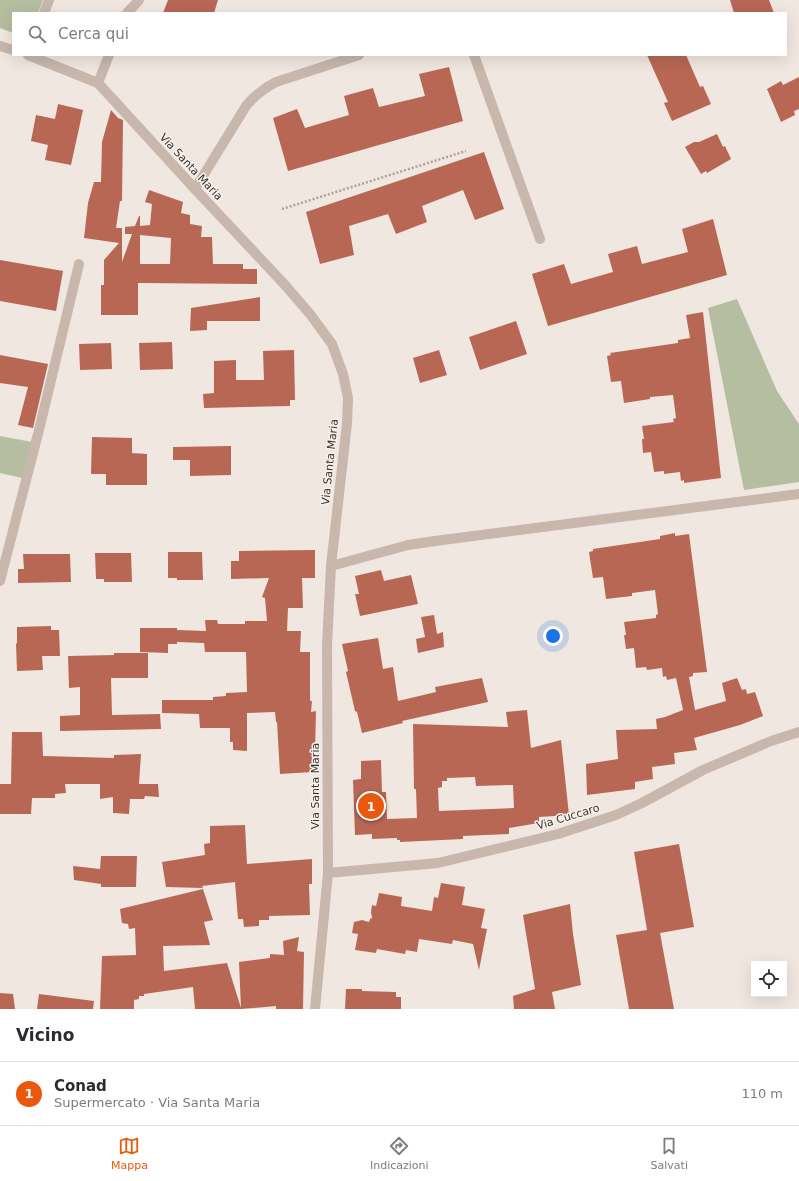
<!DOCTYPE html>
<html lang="it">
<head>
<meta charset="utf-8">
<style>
  :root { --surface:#fff; --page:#f2f2f3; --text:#2b2b33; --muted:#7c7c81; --line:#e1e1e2; --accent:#ea580c }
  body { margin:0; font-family:"DejaVu Sans",sans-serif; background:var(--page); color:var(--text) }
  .controls { position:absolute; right:12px; bottom:12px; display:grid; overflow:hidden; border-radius:0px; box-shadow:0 4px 16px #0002 }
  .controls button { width:36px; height:36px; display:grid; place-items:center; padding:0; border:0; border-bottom:1px solid var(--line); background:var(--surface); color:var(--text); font:20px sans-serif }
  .you { position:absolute; left:553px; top:636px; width:14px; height:14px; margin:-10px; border:3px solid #fff; border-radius:50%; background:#1a73e8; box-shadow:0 0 0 6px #1a73e833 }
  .badge { display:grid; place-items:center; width:26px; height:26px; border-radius:50%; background:var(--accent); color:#fff; font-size:13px; font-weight:700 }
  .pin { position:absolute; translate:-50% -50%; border:2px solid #fff; box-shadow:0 1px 4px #0006 }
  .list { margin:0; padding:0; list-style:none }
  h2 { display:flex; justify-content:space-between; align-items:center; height:52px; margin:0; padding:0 16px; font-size:17px }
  h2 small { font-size:13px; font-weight:400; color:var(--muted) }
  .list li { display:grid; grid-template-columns:26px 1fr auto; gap:12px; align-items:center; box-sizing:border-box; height:64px; padding:0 16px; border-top:1px solid var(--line) }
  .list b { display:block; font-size:15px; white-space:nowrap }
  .list p { margin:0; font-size:13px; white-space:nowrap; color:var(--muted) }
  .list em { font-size:13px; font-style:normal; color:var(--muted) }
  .icon { flex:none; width:22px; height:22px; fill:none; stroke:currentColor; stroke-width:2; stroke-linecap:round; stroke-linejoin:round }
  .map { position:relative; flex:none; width:799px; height:1009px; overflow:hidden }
  .search { position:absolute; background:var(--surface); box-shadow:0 4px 16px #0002; left:12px; right:12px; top:12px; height:44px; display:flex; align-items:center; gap:10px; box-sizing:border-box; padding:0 14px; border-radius:0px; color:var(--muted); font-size:15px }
  .sheet { height:116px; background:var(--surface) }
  nav { display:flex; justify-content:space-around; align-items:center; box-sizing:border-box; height:56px; border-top:1px solid var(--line); background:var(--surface); font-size:11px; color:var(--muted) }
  nav a { display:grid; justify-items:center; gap:2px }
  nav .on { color:var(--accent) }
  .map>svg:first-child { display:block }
  .green { fill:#b6bea1 }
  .building { fill:#b96755; fill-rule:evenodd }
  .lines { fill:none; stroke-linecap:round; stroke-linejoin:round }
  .path { stroke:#b3a197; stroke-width:2.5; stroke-dasharray:2 2; stroke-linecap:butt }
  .minor { stroke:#c7b7ad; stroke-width:10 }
  .labels { text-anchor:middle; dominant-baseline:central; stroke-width:3; stroke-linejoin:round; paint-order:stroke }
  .street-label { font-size:11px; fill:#372e2b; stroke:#f8f2ec }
</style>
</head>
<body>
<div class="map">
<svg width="799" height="1009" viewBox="0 0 799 1009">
  <rect width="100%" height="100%" fill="#f0e7e0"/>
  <g class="green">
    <polygon points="0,0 43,0 38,13 13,13 13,33 0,28"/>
    <polygon points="737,299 777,391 799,424 799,482 744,490 708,308"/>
    <polygon points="0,436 32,442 22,478 0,473"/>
  </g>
  <g class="building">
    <polygon points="168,0 218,0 214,13 163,13"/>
    <polygon points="730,0 769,0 774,13 734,13"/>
    <polygon points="647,55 686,55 700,87 703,86 711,104 672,121 664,103 668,102"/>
    <polygon points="449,67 463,121 288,171 273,118 297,109 305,128 349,115 344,96 373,88 379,107 425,96 419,74"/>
    <polygon points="799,77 799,109 794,111 795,115 781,122 767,89 781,81 783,85"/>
    <polygon points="58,104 83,110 71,165 45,160 48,145 31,141 36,115 55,119"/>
    <path d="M 111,110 L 118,118 L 123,120 L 122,201 L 120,201 L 116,228 L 122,228 L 122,262 L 132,234 L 125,234 L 125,227 L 135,226 L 139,216 L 140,216 L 140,226 L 150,225 L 152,204 L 145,202 L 149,190 L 183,202 L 181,213 L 190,215 L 190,224 L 202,226 L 201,237 L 212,237 L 213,264 L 243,264 L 243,269 L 257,269 L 257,284 L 138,283 L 138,315 L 101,315 L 101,285 L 104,285 L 104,260 L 119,243 L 84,238 L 88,203 L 94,182 L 101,182 L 102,142 ZM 140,235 L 171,238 L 170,264 L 140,264 Z"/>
    <polygon points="717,134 723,147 725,146 731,159 707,173 706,171 701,174 685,147 694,142 699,142"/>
    <polygon points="484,152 504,209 475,220 463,190 422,206 427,222 396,234 388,214 349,226 354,255 320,264 306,212"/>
    <polygon points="713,219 727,275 548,326 532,274 564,264 571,284 613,272 608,254 637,246 642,264 688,252 682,229"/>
    <polygon points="0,260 63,271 56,311 0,301"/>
    <polygon points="260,297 260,321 207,321 207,330 190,331 191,308"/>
    <polygon points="703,312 721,478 684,483 684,480 681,481 680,472 664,474 664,471 654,472 651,452 643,453 642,439 644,439 642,426 674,422 673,419 676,418 673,395 650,397 650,399 624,403 621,381 611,382 607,356 611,355 610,353 678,343 678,340 690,338 686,315"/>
    <polygon points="516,321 527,354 480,370 469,337"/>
    <polygon points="172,342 173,369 140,370 139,343"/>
    <polygon points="111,343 112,369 80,370 79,344"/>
    <polygon points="294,350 295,400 290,400 290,406 204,408 203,394 214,393 214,361 236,360 236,380 264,380 263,351"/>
    <polygon points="439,350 447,375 420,383 413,358"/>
    <polygon points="0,355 48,364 33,428 18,425 28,387 0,383"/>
    <polygon points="92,437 132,438 132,453 147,454 147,485 106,485 106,474 91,474"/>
    <polygon points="231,446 231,475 190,476 190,460 173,460 173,447"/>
    <polygon points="675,533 675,536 689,534 707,672 693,673 693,676 689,677 695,710 726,701 722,683 737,678 742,690 746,689 747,694 755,692 763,716 740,725 694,738 697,750 674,753 675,764 652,767 653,779 635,782 635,789 587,795 586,764 618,759 616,730 657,729 656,719 665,717 683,710 676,678 667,680 666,676 663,677 662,668 647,670 646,667 636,668 634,648 626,649 624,635 626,635 624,622 656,618 656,615 658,614 655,590 632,593 632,596 606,599 603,577 593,578 589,552 593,551 593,549 660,539 660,536"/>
    <polygon points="315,550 315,578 302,578 303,608 288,608 287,631 301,631 300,652 310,652 310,701 312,701 311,712 316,711 315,752 312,752 312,772 280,774 277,722 276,722 275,712 247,713 247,751 233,750 233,742 230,742 230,728 200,728 199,714 162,713 162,700 213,700 213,697 226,696 226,693 247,692 246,652 205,652 204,643 177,642 177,644 168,644 168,653 140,652 140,628 177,628 177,630 206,631 205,620 217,620 218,624 245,624 245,621 267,621 265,598 262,597 269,578 231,579 231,561 239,561 239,551"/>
    <polygon points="168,552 202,552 203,580 177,580 177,578 168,578"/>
    <polygon points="95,553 131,553 132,582 104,582 104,579 96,579"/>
    <polygon points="23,554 70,554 71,582 18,583 18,569 24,569"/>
    <polygon points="381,570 384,581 411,575 418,604 360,616 355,594 359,594 355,576"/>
    <polygon points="434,615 437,634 443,632 444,647 418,653 416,639 425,637 421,617"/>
    <polygon points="51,626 51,630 59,630 60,656 42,656 43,670 17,671 16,644 17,643 17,627"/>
    <polygon points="378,638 383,669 393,667 398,701 436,692 435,687 482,678 488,702 402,721 403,723 362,733 357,712 355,711 346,672 348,671 342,644"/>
    <polygon points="114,653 148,653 148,678 111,678 112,715 160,714 161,729 60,731 60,716 80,715 80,687 69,688 68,656 114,655"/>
    <path d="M 527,710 L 531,748 L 561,740 L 569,815 L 539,817 L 539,823 L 509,828 L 509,834 L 463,836 L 463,839 L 400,842 L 400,840 L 397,840 L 397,838 L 372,839 L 372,834 L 355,835 L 353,780 L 361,779 L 361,761 L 381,760 L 382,792 L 386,792 L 387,819 L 417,818 L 416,789 L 414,789 L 413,724 L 508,727 L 506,712 ZM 475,777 L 476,786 L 513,785 L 514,808 L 439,811 L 438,788 L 442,787 L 442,781 L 447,781 L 447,778 Z"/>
    <polygon points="12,732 42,732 43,756 114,758 114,755 141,754 139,784 158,784 159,797 145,796 144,799 130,799 129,814 113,813 113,797 100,799 100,784 65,784 66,793 55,794 55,798 32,798 31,814 0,814 0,784 11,784"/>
    <polygon points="245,825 247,864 312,859 312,884 309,884 310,915 269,916 269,920 259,920 259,926 244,927 243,919 238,919 235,882 202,886 203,888 166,887 162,862 205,855 204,844 210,843 210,826"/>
    <polygon points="679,844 694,927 660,933 674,1009 629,1009 616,935 647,930 634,852"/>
    <polygon points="101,856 137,856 136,887 101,887 101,884 74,880 73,866 100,869"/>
    <polygon points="441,883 465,887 462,905 485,909 481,928 487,929 479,970 473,944 453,940 452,944 419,939 417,952 406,950 405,954 377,949 376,953 355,950 358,934 352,933 354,922 362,920 369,922 370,919 372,918 371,912 372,905 376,906 379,893 402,897 401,906 432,911 434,897 438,898"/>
    <polygon points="203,889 213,920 204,922 210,945 163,946 164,971 227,963 241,1008 239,962 270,958 270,954 284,955 283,941 299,937 297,951 304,952 303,1009 276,1009 276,1006 241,1009 195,1009 193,987 144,994 144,996 139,996 139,999 134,1000 134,1009 100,1009 102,956 136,955 135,928 129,929 128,924 122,923 120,909"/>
    <polygon points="570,904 573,934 581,985 552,992 555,1009 514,1009 513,996 535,989 523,915"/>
    <polygon points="346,989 362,989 362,991 396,992 396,997 401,997 401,1009 345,1009"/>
    <polygon points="0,993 13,994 15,1009 0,1009"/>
    <polygon points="39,994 94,1001 93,1009 37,1009"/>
  </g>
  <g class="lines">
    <polyline class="path" points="282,209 466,151"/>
    <g class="minor">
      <polyline points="44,13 49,0"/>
      <polyline points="127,13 139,0"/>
      <polyline points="0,46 13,50"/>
      <polyline points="28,55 98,83 195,189 285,285 310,314 332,344 343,374 348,398 347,423 331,566 327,645 328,873 315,1009"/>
      <polyline points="474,55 540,239"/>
      <polyline points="98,83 109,55"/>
      <path d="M 195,189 L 246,106 C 255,95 264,88 276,82 L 359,55"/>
      <polyline points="331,566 408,545 435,541 799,494"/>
      <polyline points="0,581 39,430 79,264"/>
      <polyline points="328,873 438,863 558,834 616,815 642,803 703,770 771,741 799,732"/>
    </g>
  </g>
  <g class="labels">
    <g class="street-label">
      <text transform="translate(191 167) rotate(47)">Via Santa Maria</text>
      <text transform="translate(330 462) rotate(-84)">Via Santa Maria</text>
      <text transform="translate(315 786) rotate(-90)">Via Santa Maria</text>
      <text transform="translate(568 817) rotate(-17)">Via Cuccaro</text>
    </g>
  </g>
</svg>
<div class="controls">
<button><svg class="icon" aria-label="locate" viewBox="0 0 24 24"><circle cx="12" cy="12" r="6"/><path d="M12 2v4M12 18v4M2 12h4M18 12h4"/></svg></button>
</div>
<div class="you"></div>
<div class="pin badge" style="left:371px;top:806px">1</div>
<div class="search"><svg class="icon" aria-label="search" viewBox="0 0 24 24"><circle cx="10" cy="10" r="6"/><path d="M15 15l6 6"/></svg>Cerca qui</div>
</div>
<section class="sheet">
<h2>Vicino<small></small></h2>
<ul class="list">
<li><span class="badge">1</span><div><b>Conad</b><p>Supermercato · Via Santa Maria</p></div><em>110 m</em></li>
</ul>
</section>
<nav>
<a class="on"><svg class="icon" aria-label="map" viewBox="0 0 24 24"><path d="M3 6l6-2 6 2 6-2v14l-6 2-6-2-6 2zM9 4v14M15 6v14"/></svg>Mappa</a>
<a><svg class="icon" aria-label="directions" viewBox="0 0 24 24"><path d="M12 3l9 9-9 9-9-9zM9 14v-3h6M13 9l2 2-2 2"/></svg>Indicazioni</a>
<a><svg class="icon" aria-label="saved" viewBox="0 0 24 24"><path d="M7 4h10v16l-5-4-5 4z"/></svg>Salvati</a>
</nav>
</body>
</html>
